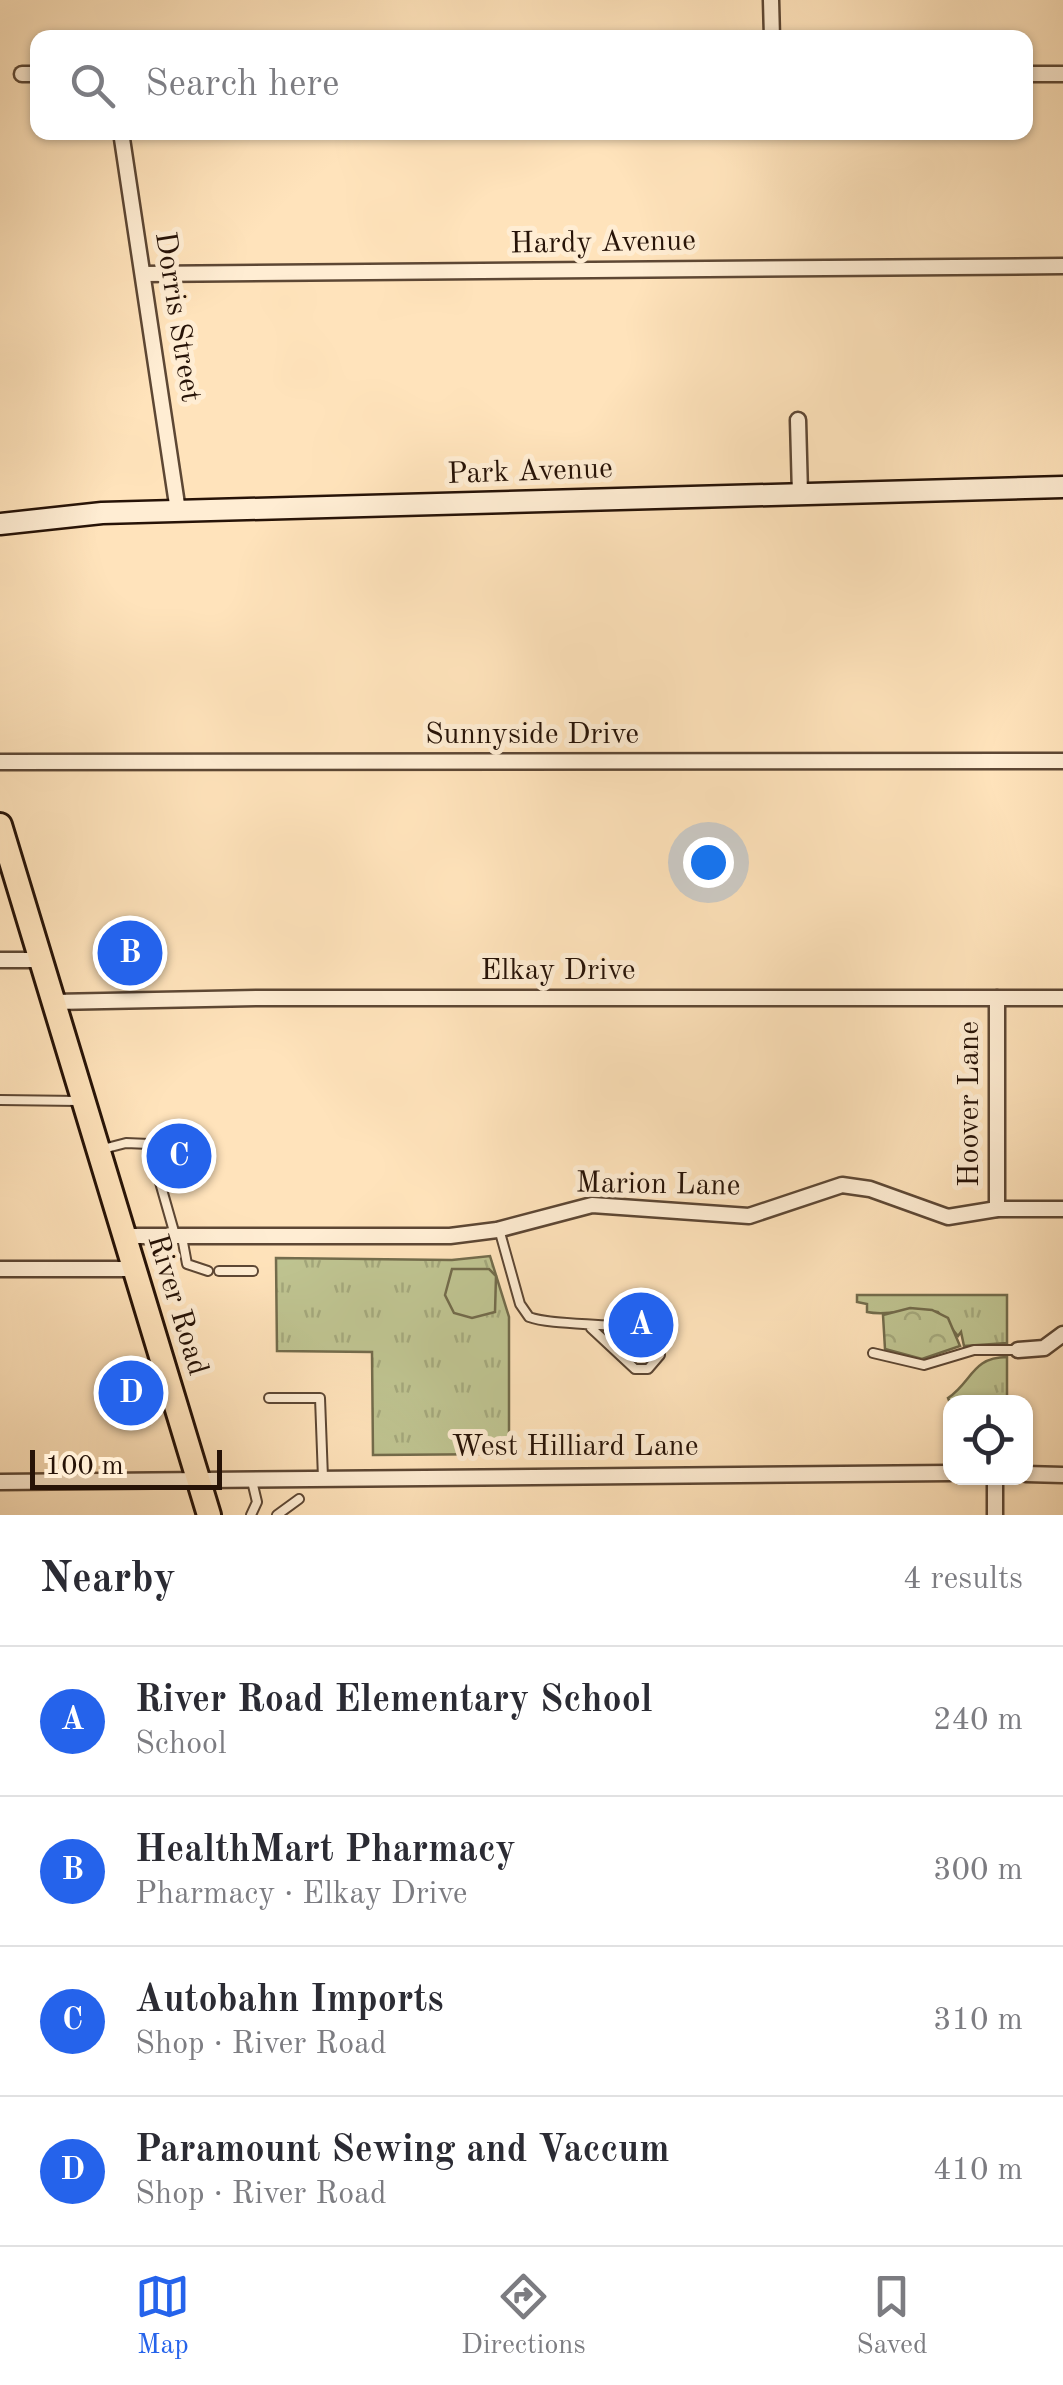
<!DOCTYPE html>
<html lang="en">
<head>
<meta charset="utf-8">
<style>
  :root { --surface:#fff; --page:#f2f2f3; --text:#2b2b33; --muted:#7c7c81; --line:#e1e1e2; --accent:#2563eb }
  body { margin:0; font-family:"Old Standard TT",serif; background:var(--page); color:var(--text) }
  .controls { position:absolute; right:30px; bottom:30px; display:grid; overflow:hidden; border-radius:20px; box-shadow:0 2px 8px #0004 }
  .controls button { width:90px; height:90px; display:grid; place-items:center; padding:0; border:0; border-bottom:2px solid var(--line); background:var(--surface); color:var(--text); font:50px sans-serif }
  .scale { position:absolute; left:30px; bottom:25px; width:192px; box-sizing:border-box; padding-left:10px; border:5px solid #271307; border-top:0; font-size:28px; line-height:35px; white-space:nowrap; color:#271307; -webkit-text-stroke:8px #ffedd3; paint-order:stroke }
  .you { position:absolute; left:708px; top:862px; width:35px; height:35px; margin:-25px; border:8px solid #fff; border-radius:50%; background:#1a73e8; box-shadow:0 0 0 15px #1a73e833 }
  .badge { display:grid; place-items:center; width:65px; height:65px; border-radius:50%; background:var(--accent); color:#fff; font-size:32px; font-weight:700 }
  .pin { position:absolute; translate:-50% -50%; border:5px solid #fff; box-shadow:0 2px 10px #0006 }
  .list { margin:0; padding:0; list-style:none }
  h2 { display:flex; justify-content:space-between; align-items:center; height:130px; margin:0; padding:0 40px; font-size:42px }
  h2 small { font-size:32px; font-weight:400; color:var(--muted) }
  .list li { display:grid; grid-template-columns:65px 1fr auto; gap:30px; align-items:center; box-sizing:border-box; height:150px; padding:0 40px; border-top:2px solid var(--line) }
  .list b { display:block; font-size:38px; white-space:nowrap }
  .list p { margin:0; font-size:32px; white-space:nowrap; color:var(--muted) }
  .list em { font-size:32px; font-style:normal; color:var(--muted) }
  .icon { flex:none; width:55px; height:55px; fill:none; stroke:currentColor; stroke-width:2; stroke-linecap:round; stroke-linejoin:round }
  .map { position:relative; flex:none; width:1063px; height:1515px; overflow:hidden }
  .search { position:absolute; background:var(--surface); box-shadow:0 2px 8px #0004; left:30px; right:30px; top:30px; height:110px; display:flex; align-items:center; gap:25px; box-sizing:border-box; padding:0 35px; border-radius:20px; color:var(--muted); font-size:38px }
  .sheet { height:730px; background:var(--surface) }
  nav { display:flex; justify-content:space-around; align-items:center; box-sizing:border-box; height:140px; border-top:2px solid var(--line); background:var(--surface); font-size:28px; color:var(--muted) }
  nav a { display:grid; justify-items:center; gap:5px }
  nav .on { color:var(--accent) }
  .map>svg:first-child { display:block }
  .grass { fill:url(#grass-tufts); stroke:#736c4c; stroke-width:2.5 }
  .forest { fill:url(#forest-crowns); stroke:#736c4c; stroke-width:2.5 }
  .garden { fill:#bfc491; stroke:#736c4c; stroke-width:2.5 }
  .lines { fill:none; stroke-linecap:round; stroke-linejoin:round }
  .lane-casing { stroke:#5d4734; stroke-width:12 }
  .street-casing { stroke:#5d4734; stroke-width:19 }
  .secondary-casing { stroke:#271307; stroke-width:25 }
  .primary-casing { stroke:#271307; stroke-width:28 }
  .lane { stroke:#ffedd3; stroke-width:8 }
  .street { stroke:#ffedd3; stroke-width:14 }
  .secondary { stroke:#ffedd3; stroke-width:20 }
  .primary { stroke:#ffe3bb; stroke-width:22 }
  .labels { text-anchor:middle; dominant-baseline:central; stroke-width:10; stroke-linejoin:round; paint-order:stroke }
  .street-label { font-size:30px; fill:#271307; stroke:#ffedd3 }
</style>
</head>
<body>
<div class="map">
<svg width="1063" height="1515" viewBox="0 0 1063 1515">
  <defs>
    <pattern id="grass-tufts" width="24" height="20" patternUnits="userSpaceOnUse" patternTransform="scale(2.5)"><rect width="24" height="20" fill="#bfc491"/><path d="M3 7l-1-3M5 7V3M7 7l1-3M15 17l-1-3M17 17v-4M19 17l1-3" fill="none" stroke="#a4a87c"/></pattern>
    <pattern id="forest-crowns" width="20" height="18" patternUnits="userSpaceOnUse" patternTransform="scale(2.5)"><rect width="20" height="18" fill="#bfc491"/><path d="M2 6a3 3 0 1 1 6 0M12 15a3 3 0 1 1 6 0" fill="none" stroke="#a4a87c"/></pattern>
  </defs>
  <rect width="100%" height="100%" fill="#ffe3bb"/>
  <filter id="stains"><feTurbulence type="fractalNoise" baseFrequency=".002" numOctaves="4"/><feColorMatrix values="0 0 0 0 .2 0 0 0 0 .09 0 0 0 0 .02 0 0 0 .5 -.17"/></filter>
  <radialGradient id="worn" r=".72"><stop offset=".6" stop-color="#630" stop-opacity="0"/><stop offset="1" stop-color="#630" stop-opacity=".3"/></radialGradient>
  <g class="grass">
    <polygon points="490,1256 509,1317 509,1454 373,1455 372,1352 277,1351 276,1258 452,1260"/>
    <path d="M 857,1295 L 1007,1295 L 1007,1343 L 964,1346 L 961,1332 L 958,1336 L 938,1312 C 912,1306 891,1317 867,1312 L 867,1304 L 857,1302 Z"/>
    <path d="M 1007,1357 L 1007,1402 L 950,1403 L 948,1398 C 972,1382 972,1357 1007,1357 Z"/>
  </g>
  <polygon class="forest" points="910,1308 932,1310 948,1318 960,1346 922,1359 885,1349 883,1315"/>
  <polygon class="garden" points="452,1269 489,1269 496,1276 495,1312 472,1318 454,1313 445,1295"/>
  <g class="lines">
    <g class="lane-casing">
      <g id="lane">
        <polyline points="0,1100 79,1101"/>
        <polyline points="99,1150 126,1143 149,1144 175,1235"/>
        <path d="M 499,1229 L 520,1304 L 529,1317 C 558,1328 643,1320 659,1338 L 660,1355 L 648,1369 L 635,1369 L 591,1328"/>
        <polyline points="182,1237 187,1264 208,1271"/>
        <polyline points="219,1271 253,1271"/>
        <polyline points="873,1353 924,1365 974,1350 1018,1350"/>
        <polyline points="269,1398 320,1398 323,1478"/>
        <polyline points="251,1515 257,1502 252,1481"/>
        <polyline points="277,1515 299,1499"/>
      </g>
    </g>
    <g class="street-casing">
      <g id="street">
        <polyline points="771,0 772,38"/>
        <polyline points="22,74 38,74"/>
        <polyline points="1026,74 1063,74"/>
        <polyline points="121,132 178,511"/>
        <polyline points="143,274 1063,266"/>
        <polyline points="798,420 800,494"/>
        <polyline points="0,762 1063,761"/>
        <polyline points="0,960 41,960"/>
        <polyline points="997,998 997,1209"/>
        <polyline points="54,1002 256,998 1063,998"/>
        <polyline points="125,1236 450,1236 497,1230 592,1205 749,1216 842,1185 870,1189 948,1217 997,1209 1063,1209"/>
        <polyline points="0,1269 135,1269"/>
        <polyline points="1018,1350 1044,1348 1063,1334"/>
        <polyline points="1026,1474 1063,1475"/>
        <polyline points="0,1482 950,1473"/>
        <polyline points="995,1515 995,1478"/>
      </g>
    </g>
    <g class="secondary-casing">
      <polyline id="secondary" points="0,524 102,513 1063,487"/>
    </g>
    <g class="primary-casing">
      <polyline id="primary" points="0,825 209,1515"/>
    </g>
    <use href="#lane" class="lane"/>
    <use href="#street" class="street"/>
    <use href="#secondary" class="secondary"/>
    <use href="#primary" class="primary"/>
  </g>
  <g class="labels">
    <g class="street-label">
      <text transform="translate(603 243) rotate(-1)">Hardy Avenue</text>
      <text transform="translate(177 317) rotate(81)">Dorris Street</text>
      <text transform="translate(530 472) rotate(-2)">Park Avenue</text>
      <text x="532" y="735">Sunnyside Drive</text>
      <text x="558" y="971">Elkay Drive</text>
      <text transform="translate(970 1104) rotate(-90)">Hoover Lane</text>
      <text transform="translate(658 1185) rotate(1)">Marion Lane</text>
      <text transform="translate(177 1305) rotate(73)">River Road</text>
      <text x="575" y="1447">West Hilliard Lane</text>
    </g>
  </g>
  <rect width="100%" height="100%" filter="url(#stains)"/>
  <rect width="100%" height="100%" fill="url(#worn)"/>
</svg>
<div class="controls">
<button><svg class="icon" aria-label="locate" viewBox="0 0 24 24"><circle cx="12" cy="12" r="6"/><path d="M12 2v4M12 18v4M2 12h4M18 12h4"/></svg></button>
</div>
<div class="scale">100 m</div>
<div class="you"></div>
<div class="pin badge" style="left:641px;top:1325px">A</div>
<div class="pin badge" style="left:130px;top:953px">B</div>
<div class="pin badge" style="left:179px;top:1156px">C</div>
<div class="pin badge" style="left:131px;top:1393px">D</div>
<div class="search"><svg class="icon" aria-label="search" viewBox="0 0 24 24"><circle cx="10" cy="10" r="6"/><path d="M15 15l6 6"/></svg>Search here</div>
</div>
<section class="sheet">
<h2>Nearby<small>4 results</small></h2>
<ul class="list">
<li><span class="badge">A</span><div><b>River Road Elementary School</b><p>School</p></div><em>240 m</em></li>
<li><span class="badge">B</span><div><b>HealthMart Pharmacy</b><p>Pharmacy · Elkay Drive</p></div><em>300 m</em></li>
<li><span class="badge">C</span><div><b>Autobahn Imports</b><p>Shop · River Road</p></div><em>310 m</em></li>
<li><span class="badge">D</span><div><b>Paramount Sewing and Vaccum</b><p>Shop · River Road</p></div><em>410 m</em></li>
</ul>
</section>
<nav>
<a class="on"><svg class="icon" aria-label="map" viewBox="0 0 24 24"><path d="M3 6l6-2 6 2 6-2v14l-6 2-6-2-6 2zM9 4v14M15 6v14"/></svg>Map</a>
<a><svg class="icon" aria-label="directions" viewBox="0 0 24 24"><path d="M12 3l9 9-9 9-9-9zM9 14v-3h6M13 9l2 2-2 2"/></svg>Directions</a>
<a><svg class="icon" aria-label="saved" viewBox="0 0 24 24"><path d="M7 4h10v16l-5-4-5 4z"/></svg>Saved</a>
</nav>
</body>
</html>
